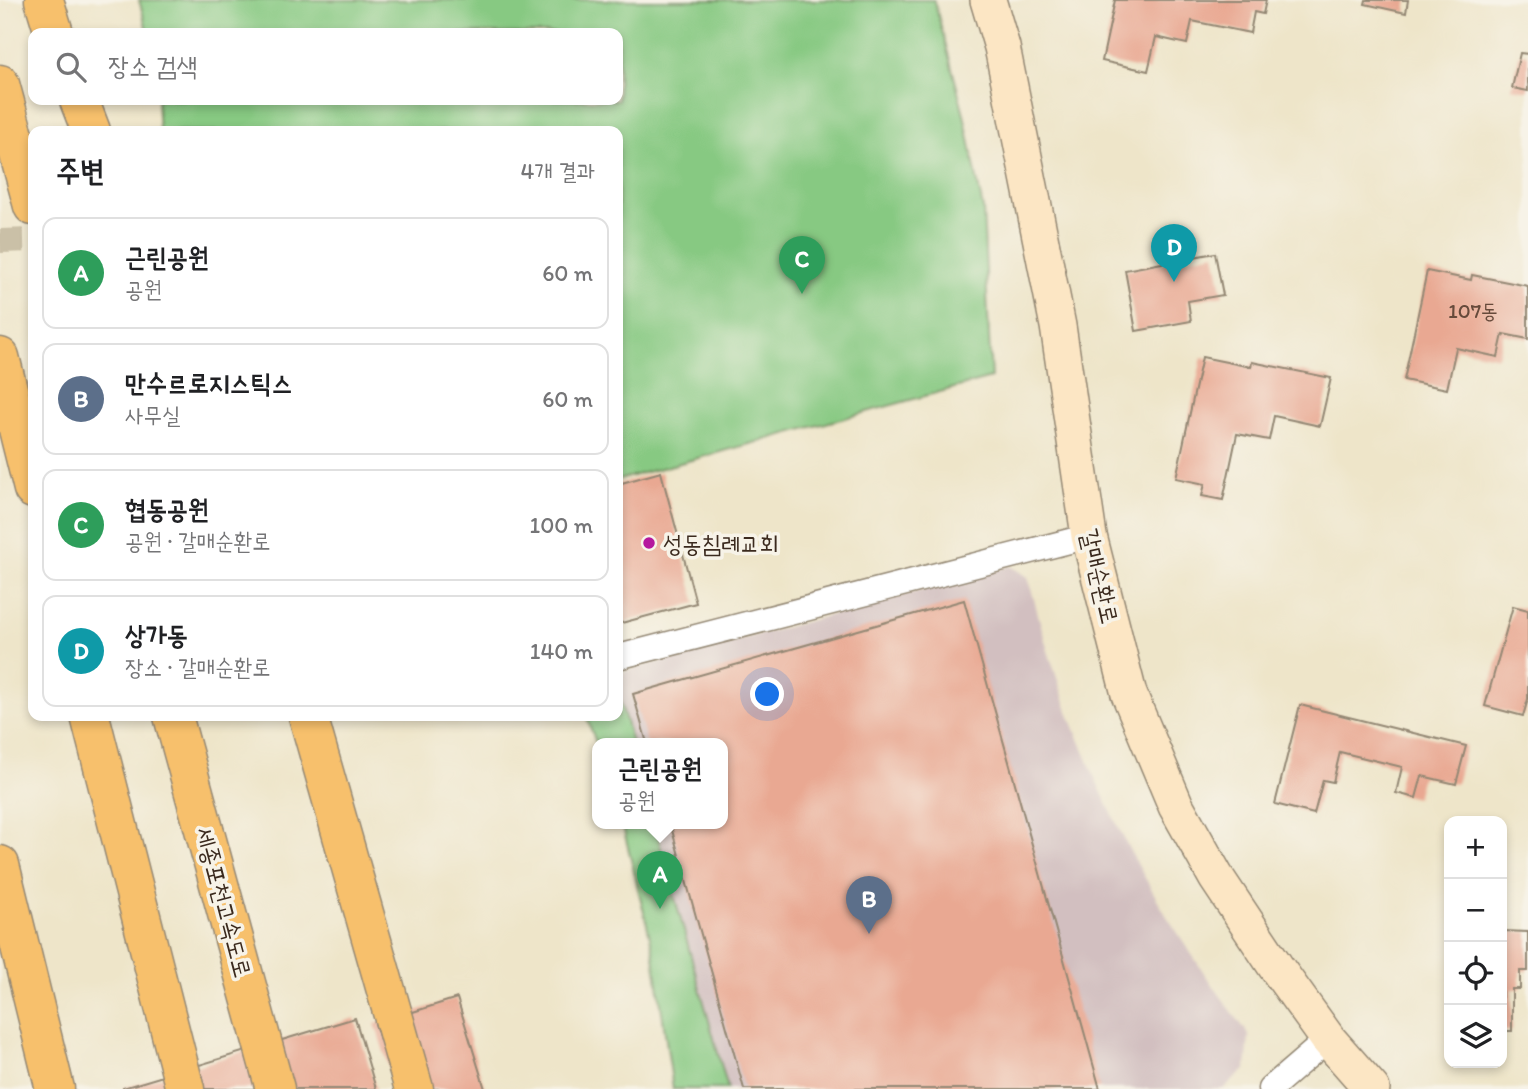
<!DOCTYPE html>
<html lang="ko">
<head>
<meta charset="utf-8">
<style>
  :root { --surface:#fff; --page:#f6f6f6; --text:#202124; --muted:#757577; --line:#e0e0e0; --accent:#1a73e8 }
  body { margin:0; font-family:Itim,"Poor Story",sans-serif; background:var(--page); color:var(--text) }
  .controls { position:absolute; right:21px; bottom:21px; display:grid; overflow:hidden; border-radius:14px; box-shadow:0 4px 10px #0003 }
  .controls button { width:63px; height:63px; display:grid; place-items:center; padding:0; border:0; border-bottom:2px solid var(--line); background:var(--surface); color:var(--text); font:35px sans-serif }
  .you { position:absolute; left:768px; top:695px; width:24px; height:24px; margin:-18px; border:5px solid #fff; border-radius:50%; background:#1a73e8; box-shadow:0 0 0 10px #1a73e833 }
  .badge { display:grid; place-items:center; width:46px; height:46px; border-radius:50%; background:var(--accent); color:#fff; font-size:23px; font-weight:700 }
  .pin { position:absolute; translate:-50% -58px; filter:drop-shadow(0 2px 4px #0008) }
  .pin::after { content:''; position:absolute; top:37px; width:24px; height:21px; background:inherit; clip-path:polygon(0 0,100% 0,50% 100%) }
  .popup { position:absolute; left:592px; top:738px; width:136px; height:91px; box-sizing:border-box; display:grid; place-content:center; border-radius:14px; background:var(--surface); filter:drop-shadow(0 2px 5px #0005); font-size:23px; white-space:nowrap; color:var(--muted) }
  .popup b { font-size:26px; color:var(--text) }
  .popup::after { content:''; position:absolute; left:50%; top:100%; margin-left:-14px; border:14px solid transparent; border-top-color:var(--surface) }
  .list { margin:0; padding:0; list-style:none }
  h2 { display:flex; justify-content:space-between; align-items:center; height:91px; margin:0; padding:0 28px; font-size:30px }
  h2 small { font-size:23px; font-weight:400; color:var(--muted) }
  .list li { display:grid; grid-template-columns:46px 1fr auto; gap:21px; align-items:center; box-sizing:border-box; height:112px; margin:0 14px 14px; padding:0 14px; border:2px solid var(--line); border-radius:14px }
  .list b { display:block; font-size:26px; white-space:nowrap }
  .list p { margin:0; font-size:23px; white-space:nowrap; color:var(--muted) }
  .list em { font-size:23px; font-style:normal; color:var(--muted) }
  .icon { flex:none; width:38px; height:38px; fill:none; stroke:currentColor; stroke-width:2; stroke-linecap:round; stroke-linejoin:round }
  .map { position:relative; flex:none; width:1528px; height:1089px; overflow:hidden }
  .search { position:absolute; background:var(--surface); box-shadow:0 4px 10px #0003; left:28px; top:28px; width:595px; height:77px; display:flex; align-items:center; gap:18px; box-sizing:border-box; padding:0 24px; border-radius:14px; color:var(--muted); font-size:26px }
  .panel { position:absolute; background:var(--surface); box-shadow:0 4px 10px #0003; left:28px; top:126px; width:595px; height:595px; border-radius:14px }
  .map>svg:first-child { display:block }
  .industrial { fill:#d2bfc0 }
  .green { fill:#87c982; stroke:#617a50; stroke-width:2 }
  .building { fill:#e9a892 }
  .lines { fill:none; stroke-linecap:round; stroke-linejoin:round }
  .street-tunnel { stroke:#cac0a7; stroke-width:24; stroke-dasharray:24 12; stroke-linecap:butt }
  .street-casing { stroke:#948874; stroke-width:27 }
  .secondary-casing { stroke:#948874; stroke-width:38 }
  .highway-casing { stroke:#948874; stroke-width:41 }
  .street { stroke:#fff; stroke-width:24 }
  .secondary { stroke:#fce6c4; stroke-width:35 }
  .highway { stroke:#f7c06c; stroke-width:38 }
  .poi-dot { fill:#b5179e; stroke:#f7f3e8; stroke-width:2.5 }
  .labels { text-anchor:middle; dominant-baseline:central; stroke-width:7; stroke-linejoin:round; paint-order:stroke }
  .number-label { font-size:21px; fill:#664a3b }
  .poi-label { font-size:24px; fill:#3b2a1e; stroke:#f7f3e8; text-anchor:start }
  .street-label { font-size:24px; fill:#3b2a1e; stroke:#f7f3e8 }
</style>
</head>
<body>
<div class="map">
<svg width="1528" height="1089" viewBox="0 0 1528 1089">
  <rect width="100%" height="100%" fill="#f7f3e8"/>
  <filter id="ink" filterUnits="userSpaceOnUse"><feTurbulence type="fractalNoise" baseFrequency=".0143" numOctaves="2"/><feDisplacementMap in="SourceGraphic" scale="14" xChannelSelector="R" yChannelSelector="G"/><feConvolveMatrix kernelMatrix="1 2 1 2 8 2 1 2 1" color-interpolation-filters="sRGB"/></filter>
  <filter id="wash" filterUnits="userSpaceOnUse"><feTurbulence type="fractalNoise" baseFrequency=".00686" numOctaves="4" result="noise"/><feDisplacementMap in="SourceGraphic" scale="28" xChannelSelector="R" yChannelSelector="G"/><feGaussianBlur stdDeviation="1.57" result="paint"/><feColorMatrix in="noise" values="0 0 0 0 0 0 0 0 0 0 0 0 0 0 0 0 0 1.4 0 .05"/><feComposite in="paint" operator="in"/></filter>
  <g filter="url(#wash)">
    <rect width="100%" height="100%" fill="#eee5c9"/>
    <polygon class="industrial" points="1010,566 1028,577 1047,648 1070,717 1098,785 1130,851 1166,915 1206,976 1249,1035 1246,1069 1223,1089 728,1089 654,823 723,823 723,743 632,743 618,693 618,673"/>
    <g class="green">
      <polygon points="139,0 934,0 964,114 983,209 991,378 618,480 618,131 159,131 157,100 618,100 618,33 148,33"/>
      <polygon points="618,693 632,743 597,743 597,745 586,716 618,716"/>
      <polygon points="622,823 654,823 728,1089 673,1089 653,949"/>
    </g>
    <g id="blocks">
      <g class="building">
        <polygon points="1115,0 1266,0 1263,14 1254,12 1250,33 1192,21 1187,44 1156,37 1148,71 1102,61"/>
        <polygon points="1366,0 1408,0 1406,13 1365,4"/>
        <polygon points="1520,53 1528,54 1528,91 1512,88"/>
        <polygon points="1215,253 1223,295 1188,301 1191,321 1136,331 1125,270"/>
        <polygon points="1427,271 1471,280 1472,275 1528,286 1528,339 1503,334 1498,357 1456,348 1447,389 1404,380"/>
        <polygon points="1202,357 1251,367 1252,362 1331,378 1320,426 1274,416 1269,440 1237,434 1223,500 1202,496 1205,484 1176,478"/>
        <polygon points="661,472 696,603 618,624 618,484"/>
        <polygon points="964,600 1100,1089 744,1089 670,823 723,823 723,743 647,743 633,694"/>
        <polygon points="1513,606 1528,610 1528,699 1523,716 1485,706"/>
        <polygon points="1300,705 1466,746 1456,784 1422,776 1416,798 1396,793 1402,767 1340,752 1333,782 1323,780 1314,814 1275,804"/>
        <polygon points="1502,931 1528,932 1528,971 1520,971 1520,989 1512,989 1512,1031 1502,1031"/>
        <polygon points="457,998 485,1089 396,1089 375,1024"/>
        <polygon points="355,1018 376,1089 123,1089 123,1088"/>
      </g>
    </g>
  </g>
  <g filter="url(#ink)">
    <use href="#blocks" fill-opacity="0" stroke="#948874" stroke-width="2"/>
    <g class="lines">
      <polyline class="street-tunnel" points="0,241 33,240"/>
      <g class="street-casing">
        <g id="street">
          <polyline points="618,657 1089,536"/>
          <polyline points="1270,1089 1328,1039"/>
        </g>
      </g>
      <g class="secondary-casing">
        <polyline id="secondary" points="988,0 1002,47 1058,326 1089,536 1129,694 1176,806 1216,877 1276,967 1328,1039 1372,1089"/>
      </g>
      <g class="highway-casing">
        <g id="highway">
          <polyline points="44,0 54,33"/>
          <polyline points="0,84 33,206"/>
          <polyline points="79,100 91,131"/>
          <polyline points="0,357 33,489"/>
          <polyline points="90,716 185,1089"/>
          <polyline points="173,716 275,1089"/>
          <polyline points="308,716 414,1089"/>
          <polyline points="0,865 55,1089"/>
        </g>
      </g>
      <use href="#street" class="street"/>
      <use href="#secondary" class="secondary"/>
      <use href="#highway" class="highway"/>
    </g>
  </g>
  <circle class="poi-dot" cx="649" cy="543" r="7"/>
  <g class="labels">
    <g class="number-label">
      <text x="1473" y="310">107동</text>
    </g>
    <g class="poi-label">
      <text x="663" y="543">성동침례교회</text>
    </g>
    <g class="street-label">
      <text transform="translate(1100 576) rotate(77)">갈매순환로</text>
      <text transform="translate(224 902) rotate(75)">세종포천고속도로</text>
    </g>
  </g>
</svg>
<div class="controls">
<button>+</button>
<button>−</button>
<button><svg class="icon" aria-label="locate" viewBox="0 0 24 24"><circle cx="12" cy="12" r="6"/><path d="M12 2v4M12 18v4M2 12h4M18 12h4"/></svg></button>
<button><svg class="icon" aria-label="layers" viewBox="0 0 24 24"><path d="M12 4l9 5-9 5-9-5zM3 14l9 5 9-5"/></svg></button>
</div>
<div class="you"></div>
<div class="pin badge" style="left:660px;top:909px;background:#2e9e5b">A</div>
<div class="popup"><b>근린공원</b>공원</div>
<div class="pin badge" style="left:869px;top:934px;background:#5c6f8a">B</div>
<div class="pin badge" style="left:802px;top:294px;background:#2e9e5b">C</div>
<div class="pin badge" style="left:1174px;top:282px;background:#0f9aa8">D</div>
<div class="search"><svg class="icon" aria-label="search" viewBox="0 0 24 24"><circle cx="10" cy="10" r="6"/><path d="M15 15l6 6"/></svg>장소 검색</div>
<section class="panel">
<h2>주변<small>4개 결과</small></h2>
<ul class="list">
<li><span class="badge" style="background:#2e9e5b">A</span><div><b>근린공원</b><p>공원</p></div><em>60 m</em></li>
<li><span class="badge" style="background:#5c6f8a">B</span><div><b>만수르로지스틱스</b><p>사무실</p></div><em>60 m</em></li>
<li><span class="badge" style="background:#2e9e5b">C</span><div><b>협동공원</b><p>공원 · 갈매순환로</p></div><em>100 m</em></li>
<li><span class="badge" style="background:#0f9aa8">D</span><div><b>상가동</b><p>장소 · 갈매순환로</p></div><em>140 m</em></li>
</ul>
</section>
</div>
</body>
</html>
